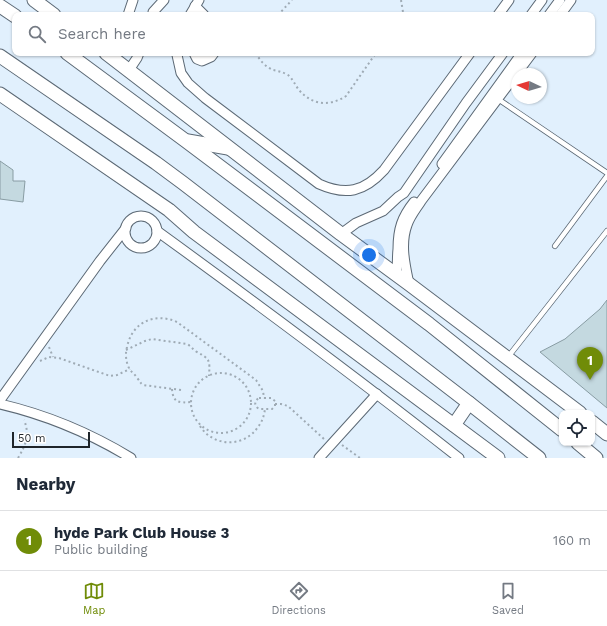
<!DOCTYPE html>
<html lang="en">
<head>
<meta charset="utf-8">
<style>
  :root { --surface:#fff; --page:#f2f2f3; --text:#1f2937; --muted:#747a83; --line:#e0e1e3; --accent:#708c08 }
  body { margin:0; font-family:"Work Sans",sans-serif; background:var(--page); color:var(--text) }
  .controls { position:absolute; right:12px; bottom:12px; display:grid; overflow:hidden; border-radius:8px; box-shadow:0 1px 3px #0004 }
  .controls button { width:36px; height:36px; display:grid; place-items:center; padding:0; border:0; border-bottom:1px solid var(--line); background:var(--surface); color:var(--text); font:20px sans-serif }
  .compass { position:absolute; left:511px; top:68px; width:36px; height:36px; border-radius:50%; background:var(--surface); box-shadow:0 1px 3px #0004; rotate:274deg }
  .scale { position:absolute; left:12px; bottom:10px; width:78px; box-sizing:border-box; padding-left:4px; border:2px solid #1f252a; border-top:0; font-size:11px; line-height:14px; white-space:nowrap; color:#1f252a; -webkit-text-stroke:3px #fff; paint-order:stroke }
  .you { position:absolute; left:369px; top:255px; width:14px; height:14px; margin:-10px; border:3px solid #fff; border-radius:50%; background:#1a73e8; box-shadow:0 0 0 6px #1a73e833 }
  .badge { display:grid; place-items:center; width:26px; height:26px; border-radius:50%; background:var(--accent); color:#fff; font-size:13px; font-weight:700 }
  .pin { position:absolute; translate:-50% -33px; filter:drop-shadow(0 1px 2px #0008) }
  .pin::after { content:''; position:absolute; top:21px; width:14px; height:12px; background:inherit; clip-path:polygon(0 0,100% 0,50% 100%) }
  .list { margin:0; padding:0; list-style:none }
  h2 { display:flex; justify-content:space-between; align-items:center; height:52px; margin:0; padding:0 16px; font-size:17px }
  h2 small { font-size:13px; font-weight:400; color:var(--muted) }
  .list li { display:grid; grid-template-columns:26px 1fr auto; gap:12px; align-items:center; box-sizing:border-box; height:60px; padding:0 16px; border-top:1px solid var(--line) }
  .list b { display:block; font-size:15px; white-space:nowrap }
  .list p { margin:0; font-size:13px; white-space:nowrap; color:var(--muted) }
  .list em { font-size:13px; font-style:normal; color:var(--muted) }
  .icon { flex:none; width:22px; height:22px; fill:none; stroke:currentColor; stroke-width:2; stroke-linecap:round; stroke-linejoin:round }
  .map { position:relative; flex:none; width:607px; height:458px; overflow:hidden }
  .search { position:absolute; background:var(--surface); box-shadow:0 1px 3px #0004; left:12px; right:12px; top:12px; height:44px; display:flex; align-items:center; gap:10px; box-sizing:border-box; padding:0 14px; border-radius:8px; color:var(--muted); font-size:15px }
  .sheet { height:112px; background:var(--surface) }
  nav { display:flex; justify-content:space-around; align-items:center; box-sizing:border-box; height:56px; border-top:1px solid var(--line); background:var(--surface); font-size:11px; color:var(--muted) }
  nav a { display:grid; justify-items:center; gap:2px }
  nav .on { color:var(--accent) }
  .map>svg:first-child { display:block }
  .building { fill:#c4d9e0; stroke:#889ca3 }
  .lines { fill:none; stroke-linecap:round; stroke-linejoin:round }
  .lane-casing { stroke:#5c6975; stroke-width:6 }
  .street-casing { stroke:#5c6975; stroke-width:11 }
  .secondary-casing { stroke:#5c6975; stroke-width:15 }
  .path { stroke:#9fabb5; stroke-width:2; stroke-dasharray:2 3; stroke-linecap:butt }
  .lane { stroke:#fff; stroke-width:4.5 }
  .street { stroke:#fff; stroke-width:9 }
  .secondary { stroke:#fff; stroke-width:13 }
</style>
</head>
<body>
<div class="map">
<svg width="607" height="458" viewBox="0 0 607 458">
  <rect width="100%" height="100%" fill="#e1f0fd"/>
  <g class="building">
    <polygon points="0,161 13,170 13,181 25,181 23,202 0,199"/>
    <polygon points="607,300 607,408 540,352 565,339 600,309"/>
  </g>
  <g class="lines">
    <g class="lane-casing">
      <g id="lane">
        <polyline points="498,99 607,173"/>
        <polyline points="555,246 607,176"/>
        <polyline points="508,357 607,231"/>
      </g>
    </g>
    <g class="street-casing">
      <g id="street">
        <polyline points="195,6 204,15"/>
        <polyline points="153,12 164,0"/>
        <polyline points="128,15 133,0"/>
        <polyline points="190,15 199,0"/>
        <polyline points="498,15 509,0"/>
        <polyline points="531,15 542,0"/>
        <polyline points="549,15 560,0"/>
        <polyline points="560,15 571,0"/>
        <path d="M 178,53 L 177,55 L 181,73 L 188,83 L 205,98 L 319,184 C 346,196 364,192 384,170 L 470,53"/>
        <polyline points="194,53 197,59 202,61 211,57 214,53"/>
        <polyline points="129,70 137,58 139,53"/>
        <polyline points="442,164 522,53"/>
        <circle cx="141" cy="232" r="16"/>
        <path d="M 157,231 C 259,305 360,380 459,458"/>
        <polyline points="341,234 356,223 383,211 398,197 404,193 466,103 503,53"/>
        <path d="M 396,275 C 398,266 397,258 398,249 C 398,229 402,217 414,202"/>
        <path d="M 409,284 C 405,265 400,244 407,225 C 410,216 416,209 421,201 L 532,53"/>
        <polyline points="0,400 100,261 126,228"/>
        <path d="M 0,404 C 47,415 90,433 131,458"/>
        <polyline points="319,458 377,394"/>
      </g>
    </g>
    <g class="secondary-casing">
      <g id="secondary">
        <polyline points="34,0 54,15"/>
        <polyline points="0,6 15,16"/>
        <polyline points="67,53 186,141 429,324 562,430"/>
        <polyline points="106,53 341,234 409,284 580,413"/>
        <polyline points="0,56 156,163 183,183 469,403 539,458"/>
        <polyline points="0,94 169,210 194,232 498,458"/>
        <polyline points="188,141 228,148"/>
        <polyline points="592,422 607,434"/>
        <polyline points="454,425 469,403"/>
        <polyline points="578,443 596,458"/>
      </g>
    </g>
    <g class="path">
      <polyline points="401,0 403,12 402,15"/>
      <polyline points="278,15 292,0"/>
      <path d="M 256,53 C 259,60 266,67 273,70 C 278,71 283,72 288,75 C 293,79 295,85 299,90 C 312,105 329,107 346,96 L 376,53"/>
      <polyline points="49,347 53,357"/>
      <path d="M 126,350 L 145,341 L 152,339 L 187,344 C 191,346 193,350 197,352 C 210,359 210,360 209,376"/>
      <polyline points="40,361 49,357 59,358 110,376 117,375 130,369"/>
      <circle cx="221" cy="403" r="30"/>
      <path d="M 172,389 C 173,403 179,403 191,402"/>
      <path d="M 181,390 L 143,385 C 140,383 140,381 137,378 C 135,374 131,372 129,368 C 126,362 125,354 127,347 C 132,322 155,312 177,322 L 256,380 L 263,391 L 264,398"/>
      <path d="M 259,398 L 271,398 L 275,401 L 275,406 L 272,409 L 259,409 C 254,406 254,401 259,398 Z"/>
      <polyline points="275,404 281,404 288,406 324,439"/>
      <path d="M 200,426 C 213,447 244,448 258,427 C 262,422 264,416 265,409"/>
      <polyline points="342,445 360,458"/>
      <path d="M 18,458 C 26,445 30,434 24,420"/>
    </g>
    <use href="#lane" class="lane"/>
    <use href="#street" class="street"/>
    <use href="#secondary" class="secondary"/>
  </g>
</svg>
<div class="controls">
<button><svg class="icon" aria-label="locate" viewBox="0 0 24 24"><circle cx="12" cy="12" r="6"/><path d="M12 2v4M12 18v4M2 12h4M18 12h4"/></svg></button>
</div>
<svg class="compass" viewBox="-18 -18 36 36"><path d="M0-13l5 13h-10z" fill="#e53935"/><path d="M0 13l5-13h-10z" fill="#747a83"/></svg>
<div class="scale">50 m</div>
<div class="you"></div>
<div class="pin badge" style="left:590px;top:380px">1</div>
<div class="search"><svg class="icon" aria-label="search" viewBox="0 0 24 24"><circle cx="10" cy="10" r="6"/><path d="M15 15l6 6"/></svg>Search here</div>
</div>
<section class="sheet">
<h2>Nearby<small></small></h2>
<ul class="list">
<li><span class="badge">1</span><div><b>hyde Park Club House 3</b><p>Public building</p></div><em>160 m</em></li>
</ul>
</section>
<nav>
<a class="on"><svg class="icon" aria-label="map" viewBox="0 0 24 24"><path d="M3 6l6-2 6 2 6-2v14l-6 2-6-2-6 2zM9 4v14M15 6v14"/></svg>Map</a>
<a><svg class="icon" aria-label="directions" viewBox="0 0 24 24"><path d="M12 3l9 9-9 9-9-9zM9 14v-3h6M13 9l2 2-2 2"/></svg>Directions</a>
<a><svg class="icon" aria-label="saved" viewBox="0 0 24 24"><path d="M7 4h10v16l-5-4-5 4z"/></svg>Saved</a>
</nav>
</body>
</html>
